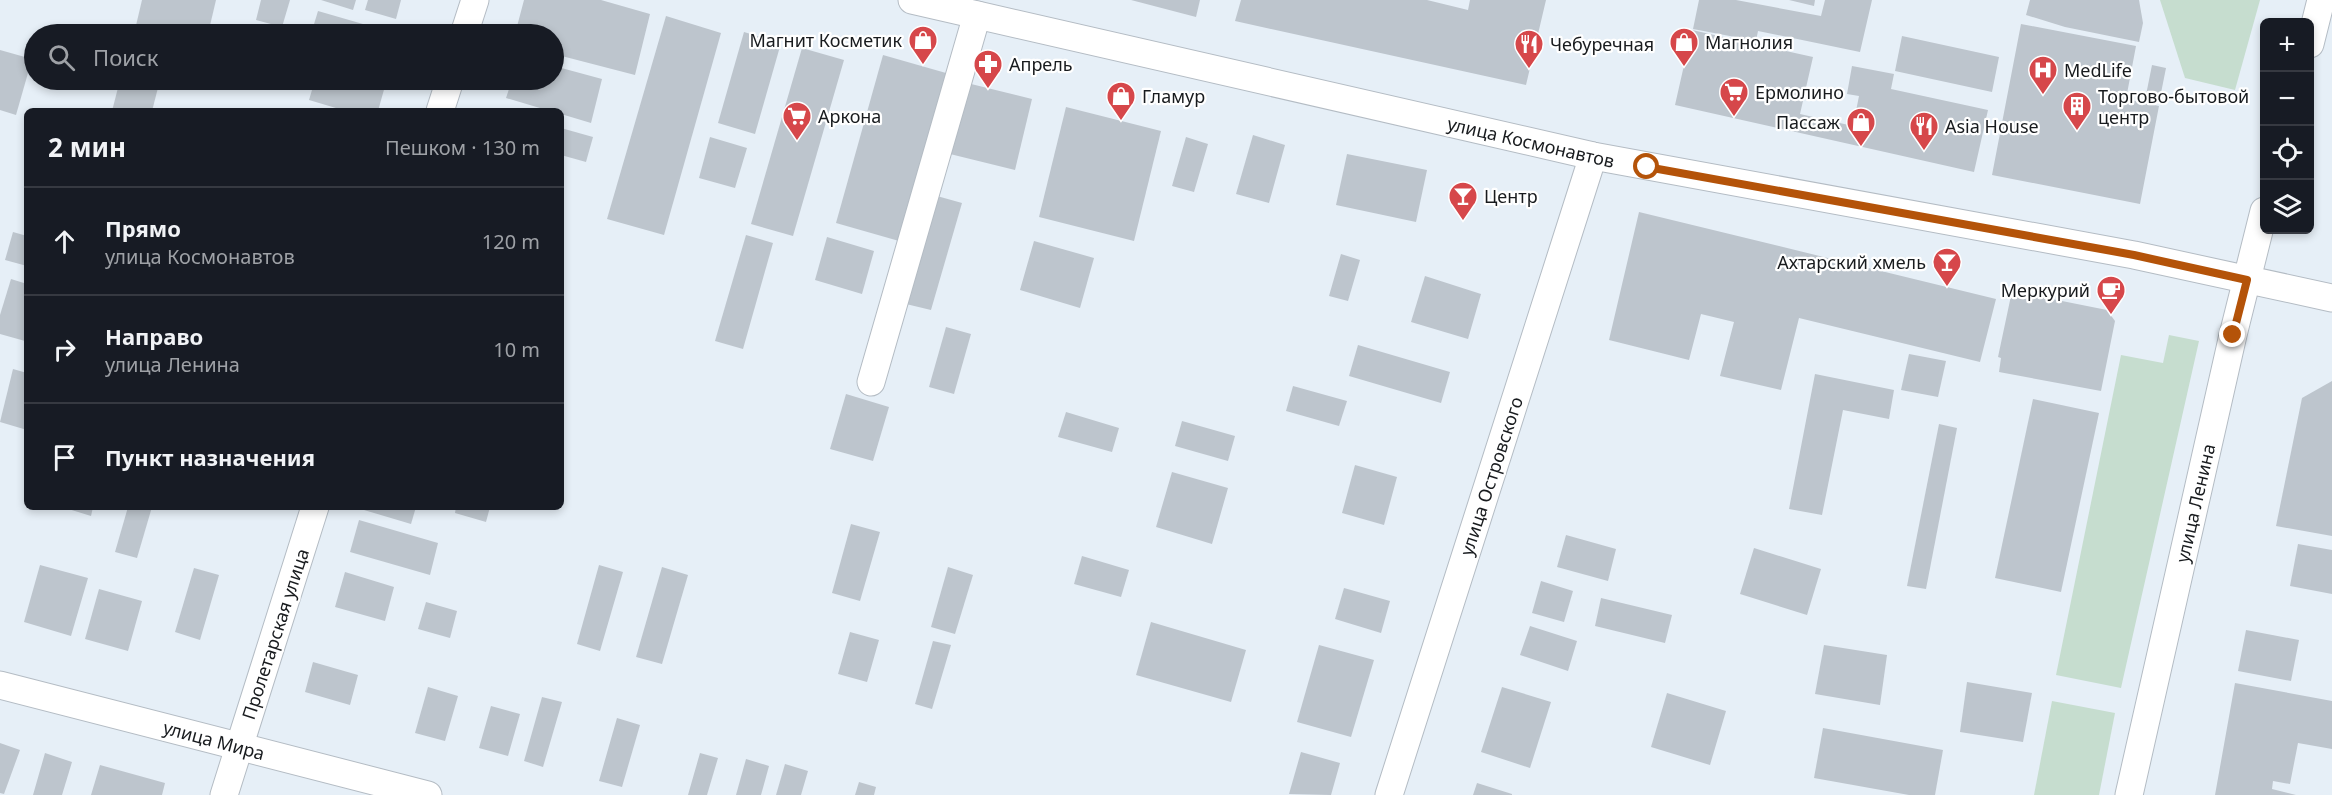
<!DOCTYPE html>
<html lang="ru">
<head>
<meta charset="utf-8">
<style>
  :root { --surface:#171b24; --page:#242831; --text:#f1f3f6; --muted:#9ea1a6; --line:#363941 }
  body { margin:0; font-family:"Noto Sans",sans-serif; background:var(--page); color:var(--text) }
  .controls { position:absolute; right:18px; top:18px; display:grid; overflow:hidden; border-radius:9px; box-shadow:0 3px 9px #0003 }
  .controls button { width:54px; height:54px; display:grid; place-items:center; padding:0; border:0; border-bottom:2px solid var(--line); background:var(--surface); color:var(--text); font:30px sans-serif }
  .stop { position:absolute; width:18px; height:18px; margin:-14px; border:4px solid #b45309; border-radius:50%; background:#fff }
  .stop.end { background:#b45309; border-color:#fff; box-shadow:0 2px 6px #0008 }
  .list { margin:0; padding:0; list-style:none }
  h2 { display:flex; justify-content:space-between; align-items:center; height:78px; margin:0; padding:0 24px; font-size:26px }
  h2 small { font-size:20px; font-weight:400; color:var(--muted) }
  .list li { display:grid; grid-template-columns:39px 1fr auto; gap:18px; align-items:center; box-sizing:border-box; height:108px; padding:0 24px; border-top:2px solid var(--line) }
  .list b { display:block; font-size:22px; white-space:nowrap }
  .list p { margin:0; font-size:20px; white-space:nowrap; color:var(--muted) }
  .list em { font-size:20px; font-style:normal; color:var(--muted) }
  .icon { flex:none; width:33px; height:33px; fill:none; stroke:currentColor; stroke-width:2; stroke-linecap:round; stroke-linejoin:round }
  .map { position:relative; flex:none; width:2332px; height:795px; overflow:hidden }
  .search { position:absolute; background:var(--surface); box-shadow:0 3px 9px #0003; left:24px; top:24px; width:540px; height:66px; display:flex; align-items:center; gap:15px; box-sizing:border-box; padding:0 21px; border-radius:33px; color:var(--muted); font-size:22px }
  .panel { position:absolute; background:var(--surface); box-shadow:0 3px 9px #0003; left:24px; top:108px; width:540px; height:402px; border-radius:9px }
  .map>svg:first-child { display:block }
  .green { fill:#c6ddcf }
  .building { fill:#bdc5cd }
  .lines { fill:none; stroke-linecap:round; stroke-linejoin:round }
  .minor-casing { stroke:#b4bcc4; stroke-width:29 }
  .minor { stroke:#fff; stroke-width:27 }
  .route { stroke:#b45309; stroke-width:8 }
  .labels { text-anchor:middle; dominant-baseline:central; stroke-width:4.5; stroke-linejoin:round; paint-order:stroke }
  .poi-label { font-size:18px; fill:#181b1e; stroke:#fff; text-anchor:start }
  .street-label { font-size:18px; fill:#181b1e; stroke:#fff }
</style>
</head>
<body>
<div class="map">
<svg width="2332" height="795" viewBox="0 0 2332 795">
  <rect width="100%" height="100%" fill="#e6eff7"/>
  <g class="green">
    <polygon points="2160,0 2260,0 2235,90 2185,78"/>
    <polygon points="2169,335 2199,341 2121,688 2056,675 2121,355 2163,363"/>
    <polygon points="2052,701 2115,713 2099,795 2034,795"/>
  </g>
  <g class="building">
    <polygon points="142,0 216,0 208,34 134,34"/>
    <polygon points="261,0 290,0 282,27 256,20"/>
    <polygon points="321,0 356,0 353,10"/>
    <polygon points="368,0 401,0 396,19 365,10"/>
    <polygon points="524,0 601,0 650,14 635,75 554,54 554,34 515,34"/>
    <polygon points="1131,0 1200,0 1196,17"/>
    <polygon points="1241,0 1427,0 1468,10 1470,0 1546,0 1526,85 1235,21"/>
    <polygon points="1699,0 1736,0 1821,16 1825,0 1872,0 1860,52 1758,31 1756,41 1693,29"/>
    <polygon points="1789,0 1815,0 1814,6"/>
    <polygon points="2030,0 2139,0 2143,23 2139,42 2065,27 2026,15"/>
    <polygon points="318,11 394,33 393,34 311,34"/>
    <polygon points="666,16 721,33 664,235 607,219"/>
    <polygon points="2021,24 2136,46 2126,99 2159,106 2140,204 1992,175"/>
    <polygon points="1692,30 1813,57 1800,114 1853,126 1859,96 1847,94 1852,66 1894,74 1891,89 1988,110 1974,172 1675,105"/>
    <polygon points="744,32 781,43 755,134 718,123"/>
    <polygon points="1902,36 1999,57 1992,92 1895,71"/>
    <polygon points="802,48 844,60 793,236 751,224"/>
    <polygon points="0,50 32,59 16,115 0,110"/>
    <polygon points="883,55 953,75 906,243 836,223"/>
    <polygon points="2152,65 2166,68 2159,103 2145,100"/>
    <polygon points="554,66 602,79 591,123 561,114 561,111 550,111 506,98 512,80 554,80"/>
    <polygon points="120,80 160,80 152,111 112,111"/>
    <polygon points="315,80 361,80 385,86 378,111 346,111 309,100"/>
    <polygon points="967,83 1032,99 1015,170 950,154"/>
    <polygon points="1066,107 1161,131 1134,241 1039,217"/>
    <polygon points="561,128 593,137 586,162 561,155"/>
    <polygon points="1253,135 1285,145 1269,203 1236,194"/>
    <polygon points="710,137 747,148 735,188 699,178"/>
    <polygon points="1186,137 1208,144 1194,192 1172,186"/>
    <polygon points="1347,154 1427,170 1416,222 1336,205"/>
    <polygon points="937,196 962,203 931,310 906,304"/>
    <polygon points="1639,212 1996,299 1980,362 1799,318 1781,390 1720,376 1734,322 1701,314 1689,360 1609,340"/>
    <polygon points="13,232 27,236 27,266 5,260"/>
    <polygon points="746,235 773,243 743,349 715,341"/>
    <polygon points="827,237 874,251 862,294 815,280"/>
    <polygon points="1034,241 1094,258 1080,308 1020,290"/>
    <polygon points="1341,254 1360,260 1348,301 1329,296"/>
    <polygon points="1425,276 1481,294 1468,339 1411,322"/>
    <polygon points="11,279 27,284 25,341 0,334 0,315"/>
    <polygon points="2012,291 2107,310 2115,321 2101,391 1999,372 2001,358 1998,357"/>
    <polygon points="946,327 971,334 954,394 929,387"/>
    <polygon points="1358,345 1450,372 1441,403 1349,376"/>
    <polygon points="1909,354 1946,361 1938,397 1901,390"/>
    <polygon points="13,369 27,373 27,430 0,422"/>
    <polygon points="1815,374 1894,390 1889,419 1843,410 1822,515 1789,509"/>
    <polygon points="2332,381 2332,536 2276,526 2302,398"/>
    <polygon points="1293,386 1347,401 1339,426 1286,411"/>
    <polygon points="846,394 889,407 873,461 830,449"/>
    <polygon points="2033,399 2099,413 2061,592 1995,578"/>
    <polygon points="1066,412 1119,428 1112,452 1058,437"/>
    <polygon points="1182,421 1235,436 1228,461 1175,446"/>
    <polygon points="1939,424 1957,428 1926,589 1907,586"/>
    <polygon points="1355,465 1397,477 1384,525 1342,513"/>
    <polygon points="1172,472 1228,488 1212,544 1156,527"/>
    <polygon points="62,507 93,507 91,516"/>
    <polygon points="128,507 152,507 137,558 115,552"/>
    <polygon points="365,507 416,507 411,524 364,510"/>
    <polygon points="456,507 490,507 486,522 455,513"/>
    <polygon points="359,520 438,543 430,575 350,552"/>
    <polygon points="851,524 880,532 860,601 832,593"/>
    <polygon points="1566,535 1616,549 1608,581 1557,567"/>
    <polygon points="2298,544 2332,550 2332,594 2290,586"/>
    <polygon points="1754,548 1821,569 1807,615 1740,594"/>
    <polygon points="1082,556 1129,570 1121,597 1074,584"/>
    <polygon points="40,565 88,578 71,636 24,622"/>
    <polygon points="599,565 623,572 600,651 577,644"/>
    <polygon points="662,567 688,575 662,664 636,657"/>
    <polygon points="948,567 973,575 955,634 931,627"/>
    <polygon points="194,568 219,575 200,640 175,632"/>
    <polygon points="345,572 394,587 385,621 335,607"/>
    <polygon points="1541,581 1573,591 1564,622 1532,613"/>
    <polygon points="1344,588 1390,601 1381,633 1335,619"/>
    <polygon points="99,589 142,601 128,651 85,639"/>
    <polygon points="1601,598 1672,615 1665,643 1595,626"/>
    <polygon points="426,602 457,611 450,638 418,629"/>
    <polygon points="1151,622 1246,650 1231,702 1136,675"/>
    <polygon points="1530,626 1577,641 1568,671 1520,655"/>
    <polygon points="2246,630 2299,640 2291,681 2238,671"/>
    <polygon points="850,632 879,640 867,682 838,674"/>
    <polygon points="933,641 951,645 932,709 915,704"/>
    <polygon points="1319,645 1374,660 1351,737 1297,722"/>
    <polygon points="1824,645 1887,655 1880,705 1815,694"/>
    <polygon points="313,662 358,675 350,705 305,692"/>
    <polygon points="1967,682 2032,693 2023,742 1960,732"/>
    <polygon points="2235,683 2332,701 2332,749 2298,743 2290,784 2273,781 2272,789 2296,795 2215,795"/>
    <polygon points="428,687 458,696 445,741 415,733"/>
    <polygon points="1502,687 1551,702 1530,768 1481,752"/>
    <polygon points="1667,693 1726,711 1710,765 1651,747"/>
    <polygon points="542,697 562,702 543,767 524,761"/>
    <polygon points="491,706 520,714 508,756 479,748"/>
    <polygon points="617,718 640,725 622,787 599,781"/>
    <polygon points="1823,728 1943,750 1935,795 1909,795 1814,778"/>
    <polygon points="0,743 20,750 4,794 0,793"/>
    <polygon points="1301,752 1340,763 1331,795 1289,794"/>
    <polygon points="45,753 72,762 62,795 33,795"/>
    <polygon points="700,753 718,758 707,795 688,795"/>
    <polygon points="746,759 769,766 761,795 736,795"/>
    <polygon points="785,764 808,771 801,795 776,795"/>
    <polygon points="100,765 165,783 162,795 91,795"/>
    <polygon points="859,782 876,787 874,795 855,795"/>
    <polygon points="1477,783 1512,794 1512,795 1473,795"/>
  </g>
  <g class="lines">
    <g class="minor-casing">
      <g id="minor">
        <polyline points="912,0 1593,156 2134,255 2332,298"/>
        <polyline points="464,34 475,0"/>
        <polyline points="2310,44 2321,0"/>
        <polyline points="440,111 450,80"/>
        <polyline points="871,382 977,15"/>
        <polyline points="0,685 428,795"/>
        <polyline points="224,795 315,507"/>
        <polyline points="1389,795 1593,156"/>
        <polyline points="2129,795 2233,335 2264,211"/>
      </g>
    </g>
    <use href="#minor" class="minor"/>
  </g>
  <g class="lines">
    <polyline class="route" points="1647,167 2134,255 2247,280 2233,335"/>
  </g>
  <defs>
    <g id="shop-pin" transform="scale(1.5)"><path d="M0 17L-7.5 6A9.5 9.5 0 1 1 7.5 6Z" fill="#d6474a" stroke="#fff"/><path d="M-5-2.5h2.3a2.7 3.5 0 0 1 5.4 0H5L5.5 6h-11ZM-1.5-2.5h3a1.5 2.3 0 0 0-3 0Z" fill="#fff"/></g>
    <g id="restaurant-pin" transform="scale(1.5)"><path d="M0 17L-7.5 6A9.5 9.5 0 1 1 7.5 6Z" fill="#d6474a" stroke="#fff"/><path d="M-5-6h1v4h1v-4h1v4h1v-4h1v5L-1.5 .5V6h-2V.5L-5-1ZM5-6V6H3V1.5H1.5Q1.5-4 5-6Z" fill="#fff"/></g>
    <g id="pharmacy-pin" transform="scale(1.5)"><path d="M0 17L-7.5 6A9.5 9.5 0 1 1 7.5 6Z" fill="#d6474a" stroke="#fff"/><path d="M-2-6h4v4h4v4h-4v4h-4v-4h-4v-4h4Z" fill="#fff"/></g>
    <g id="hospital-pin" transform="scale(1.5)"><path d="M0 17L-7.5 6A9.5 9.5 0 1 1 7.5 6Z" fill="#d6474a" stroke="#fff"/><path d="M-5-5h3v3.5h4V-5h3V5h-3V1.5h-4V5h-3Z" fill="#fff"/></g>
    <g id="supermarket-pin" transform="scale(1.5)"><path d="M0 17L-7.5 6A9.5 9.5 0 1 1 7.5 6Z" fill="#d6474a" stroke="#fff"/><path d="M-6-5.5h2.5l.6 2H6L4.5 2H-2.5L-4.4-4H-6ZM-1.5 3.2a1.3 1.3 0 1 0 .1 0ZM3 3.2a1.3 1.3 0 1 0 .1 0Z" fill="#fff"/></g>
    <g id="building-pin" transform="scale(1.5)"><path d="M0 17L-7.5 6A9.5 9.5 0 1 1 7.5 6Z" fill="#d6474a" stroke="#fff"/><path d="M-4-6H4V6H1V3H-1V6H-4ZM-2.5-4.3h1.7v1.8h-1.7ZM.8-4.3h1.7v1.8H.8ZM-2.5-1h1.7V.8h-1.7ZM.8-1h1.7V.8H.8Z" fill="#fff"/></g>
    <g id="bar-pin" transform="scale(1.5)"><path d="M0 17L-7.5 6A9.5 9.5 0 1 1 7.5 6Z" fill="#d6474a" stroke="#fff"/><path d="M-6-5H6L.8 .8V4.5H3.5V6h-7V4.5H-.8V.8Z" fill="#fff"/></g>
    <g id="cafe-pin" transform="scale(1.5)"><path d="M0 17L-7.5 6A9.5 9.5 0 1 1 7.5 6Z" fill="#d6474a" stroke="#fff"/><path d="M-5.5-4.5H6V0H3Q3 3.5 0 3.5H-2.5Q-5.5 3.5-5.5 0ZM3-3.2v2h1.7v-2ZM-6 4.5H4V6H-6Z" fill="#fff"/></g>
  </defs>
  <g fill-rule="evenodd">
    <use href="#shop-pin" x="923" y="40"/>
    <use href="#shop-pin" x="1684" y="42"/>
    <use href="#restaurant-pin" x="1529" y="44"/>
    <use href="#pharmacy-pin" x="988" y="64"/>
    <use href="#hospital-pin" x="2043" y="70"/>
    <use href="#supermarket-pin" x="1734" y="92"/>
    <use href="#shop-pin" x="1121" y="96"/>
    <use href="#building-pin" x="2077" y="106"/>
    <use href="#supermarket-pin" x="797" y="116"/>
    <use href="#shop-pin" x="1861" y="122"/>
    <use href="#restaurant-pin" x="1924" y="126"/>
    <use href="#bar-pin" x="1463" y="196"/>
    <use href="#bar-pin" x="1947" y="262"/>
    <use href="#cafe-pin" x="2111" y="290"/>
  </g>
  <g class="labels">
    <g class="poi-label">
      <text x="902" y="40" text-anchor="end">Магнит Косметик</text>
      <text x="1705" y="42">Магнолия</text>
      <text x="1550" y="44">Чебуречная</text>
      <text x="1009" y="64">Апрель</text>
      <text x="2064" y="70">MedLife</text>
      <text x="1755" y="92">Ермолино</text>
      <text x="1142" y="96">Гламур</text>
      <text x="2098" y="96">Торгово-бытовой<tspan x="2098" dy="21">центр</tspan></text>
      <text x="818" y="116">Аркона</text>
      <text x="1840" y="122" text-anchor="end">Пассаж</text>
      <text x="1945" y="126">Asia House</text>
      <text x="1484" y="196">Центр</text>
      <text x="1926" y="262" text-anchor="end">Ахтарский хмель</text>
      <text x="2090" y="290" text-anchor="end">Меркурий</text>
    </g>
    <g class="street-label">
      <text transform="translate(1531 142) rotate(13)">улица Космонавтов</text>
      <text transform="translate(1491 476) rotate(-72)">улица Островского</text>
      <text transform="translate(2195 503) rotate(-77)">улица Ленина</text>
      <text transform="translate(275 634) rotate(-72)">Пролетарская улица</text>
      <text transform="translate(214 740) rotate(15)">улица Мира</text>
    </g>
  </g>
</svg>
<div class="controls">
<button>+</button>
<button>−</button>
<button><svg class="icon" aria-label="locate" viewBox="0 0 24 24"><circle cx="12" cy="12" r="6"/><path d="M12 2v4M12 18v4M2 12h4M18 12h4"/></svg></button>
<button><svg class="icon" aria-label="layers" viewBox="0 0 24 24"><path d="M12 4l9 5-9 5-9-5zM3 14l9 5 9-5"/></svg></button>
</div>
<div class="stop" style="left:1647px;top:167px"></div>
<div class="stop end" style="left:2233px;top:335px"></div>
<div class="search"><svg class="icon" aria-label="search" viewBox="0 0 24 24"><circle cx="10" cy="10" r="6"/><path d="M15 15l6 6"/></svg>Поиск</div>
<section class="panel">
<h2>2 мин<small>Пешком · 130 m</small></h2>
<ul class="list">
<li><svg class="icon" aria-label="ahead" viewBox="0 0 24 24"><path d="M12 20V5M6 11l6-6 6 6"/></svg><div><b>Прямо</b><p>улица Космонавтов</p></div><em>120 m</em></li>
<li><svg class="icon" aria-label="right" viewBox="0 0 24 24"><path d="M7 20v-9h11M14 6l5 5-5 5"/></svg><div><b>Направо</b><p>улица Ленина</p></div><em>10 m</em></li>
<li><svg class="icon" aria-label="arrive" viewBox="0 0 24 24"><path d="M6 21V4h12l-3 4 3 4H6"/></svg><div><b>Пункт назначения</b></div></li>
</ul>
</section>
</div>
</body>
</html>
